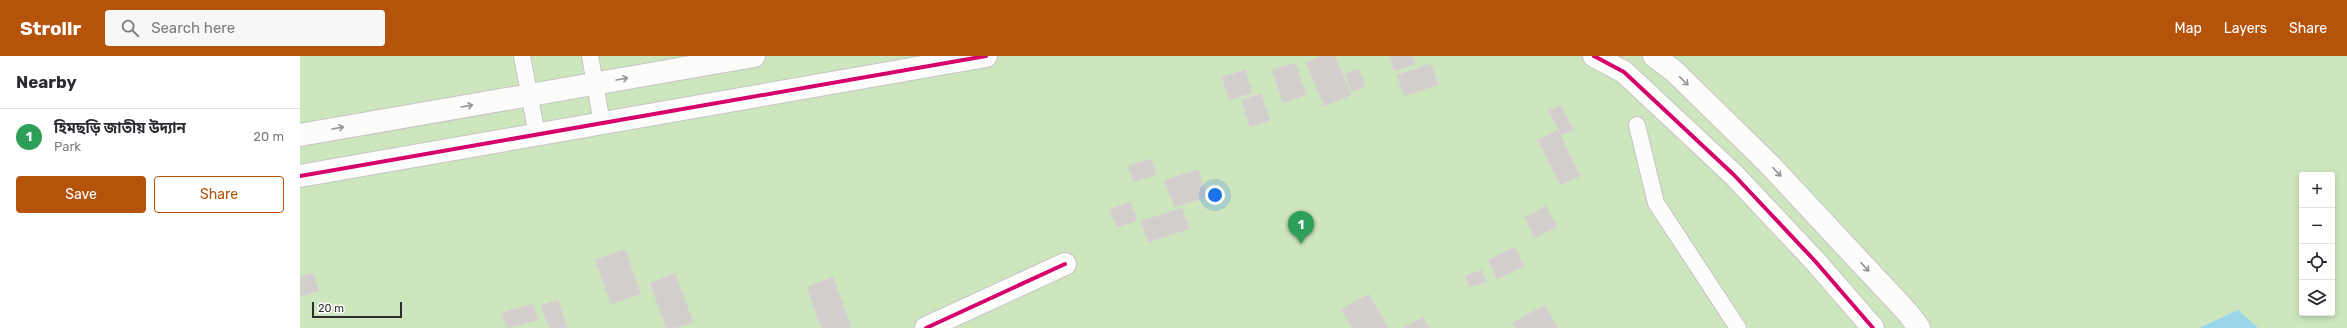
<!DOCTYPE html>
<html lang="en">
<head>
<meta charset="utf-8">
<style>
  :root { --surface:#fff; --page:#f7f7f7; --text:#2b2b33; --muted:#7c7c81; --line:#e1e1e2; --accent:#b45309 }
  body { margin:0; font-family:Rubik,"Noto Sans Bengali",sans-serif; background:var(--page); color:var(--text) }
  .controls { position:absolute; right:12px; bottom:12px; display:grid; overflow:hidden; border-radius:4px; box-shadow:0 2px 6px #0003 }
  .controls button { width:36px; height:36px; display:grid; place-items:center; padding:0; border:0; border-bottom:1px solid var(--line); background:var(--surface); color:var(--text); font:20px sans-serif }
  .scale { position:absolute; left:12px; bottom:10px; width:90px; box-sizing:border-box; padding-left:4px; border:2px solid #2e2e2e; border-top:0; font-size:11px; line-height:14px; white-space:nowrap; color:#2e2e2e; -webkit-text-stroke:3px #fff; paint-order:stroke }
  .you { position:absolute; left:915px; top:139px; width:14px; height:14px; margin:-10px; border:3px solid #fff; border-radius:50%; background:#1a73e8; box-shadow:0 0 0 6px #1a73e833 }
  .badge { display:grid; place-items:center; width:26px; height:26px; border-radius:50%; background:var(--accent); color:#fff; font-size:13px; font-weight:700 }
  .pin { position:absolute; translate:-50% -33px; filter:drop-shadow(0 1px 2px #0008) }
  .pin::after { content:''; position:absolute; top:21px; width:14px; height:12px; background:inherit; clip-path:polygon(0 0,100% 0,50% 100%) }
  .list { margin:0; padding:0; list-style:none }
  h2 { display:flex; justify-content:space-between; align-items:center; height:52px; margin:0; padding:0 16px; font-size:17px }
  h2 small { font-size:13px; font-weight:400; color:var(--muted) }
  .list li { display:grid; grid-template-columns:26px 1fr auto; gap:12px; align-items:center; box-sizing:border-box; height:56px; padding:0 16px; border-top:1px solid var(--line) }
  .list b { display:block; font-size:15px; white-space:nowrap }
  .list p { margin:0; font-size:13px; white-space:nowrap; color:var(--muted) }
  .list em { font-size:13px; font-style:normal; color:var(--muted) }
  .actions { display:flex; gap:8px; padding:12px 16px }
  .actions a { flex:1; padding:9px 0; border:1px solid var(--accent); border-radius:4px; text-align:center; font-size:14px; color:var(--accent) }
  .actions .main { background:var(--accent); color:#fff }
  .icon { flex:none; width:22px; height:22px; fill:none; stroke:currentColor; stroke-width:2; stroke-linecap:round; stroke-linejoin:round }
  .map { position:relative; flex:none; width:2047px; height:272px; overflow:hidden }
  header { display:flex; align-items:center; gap:24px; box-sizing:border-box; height:56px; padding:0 20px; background:var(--accent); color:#fff }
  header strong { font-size:19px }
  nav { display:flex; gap:22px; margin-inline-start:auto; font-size:14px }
  .search { width:280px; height:36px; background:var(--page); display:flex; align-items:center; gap:10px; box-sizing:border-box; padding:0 14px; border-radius:4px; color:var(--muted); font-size:15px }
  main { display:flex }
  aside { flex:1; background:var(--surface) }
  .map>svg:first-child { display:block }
  .green { fill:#cee6be; fill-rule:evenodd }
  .water { fill:#99d6ec }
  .building { fill:#d1cecb; stroke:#d7d4d0 }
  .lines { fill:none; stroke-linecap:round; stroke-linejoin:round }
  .lane-casing { stroke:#c5c4c5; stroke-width:18 }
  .street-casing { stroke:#c5c4c5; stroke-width:24 }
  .lane { stroke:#fcfcfb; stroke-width:16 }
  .street { stroke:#fcfcfb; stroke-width:22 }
  .cycleway-casing { stroke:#fff; stroke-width:6 }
  .cycleway { stroke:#d6006c; stroke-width:4 }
  .oneway { stroke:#959594 }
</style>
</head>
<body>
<header>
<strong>Strollr</strong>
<div class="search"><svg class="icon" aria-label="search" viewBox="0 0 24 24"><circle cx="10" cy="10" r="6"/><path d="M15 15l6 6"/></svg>Search here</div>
<nav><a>Map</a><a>Layers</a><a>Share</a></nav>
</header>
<main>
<aside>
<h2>Nearby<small></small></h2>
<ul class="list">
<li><span class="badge" style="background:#2e9e5b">1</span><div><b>হিমছড়ি জাতীয় উদ্যান</b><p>Park</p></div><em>20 m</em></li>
</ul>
<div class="actions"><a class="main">Save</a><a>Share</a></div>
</aside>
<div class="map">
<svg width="2047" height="272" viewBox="0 0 2047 272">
  <rect width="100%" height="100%" fill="#ece8e4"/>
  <path class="green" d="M 0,0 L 2047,0 L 2047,272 L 0,272 ZM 2002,119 L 2032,119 L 2032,257 L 2002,257 Z"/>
  <polygon class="water" points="1938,254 1958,272 1899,272"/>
  <g class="building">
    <polygon points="1022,0 1035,0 1051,39 1024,50 1006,7"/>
    <polygon points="1090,0 1112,0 1115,8 1094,15"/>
    <polygon points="996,7 1006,39 983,47 972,14"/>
    <polygon points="1131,8 1138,29 1104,40 1097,19"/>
    <polygon points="1059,13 1065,31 1051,36 1045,18"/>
    <polygon points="945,14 952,37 929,44 922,21"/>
    <polygon points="961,38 970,64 950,71 941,44"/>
    <polygon points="1261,49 1273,74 1261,79 1249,55"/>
    <polygon points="1258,74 1280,120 1260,129 1238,84"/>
    <polygon points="851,103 856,119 833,126 828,110"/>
    <polygon points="898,114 907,141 874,151 865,124"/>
    <polygon points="831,146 837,165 816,171 810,153"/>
    <polygon points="1246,150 1257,171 1234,182 1225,161"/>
    <polygon points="882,152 889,173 848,186 841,165"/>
    <polygon points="1215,191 1224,210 1197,223 1188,204"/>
    <polygon points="325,193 341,238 311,248 295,204"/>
    <polygon points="1182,214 1186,226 1169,231 1165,220"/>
    <polygon points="13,217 19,235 0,241 0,221"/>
    <polygon points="375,217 393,266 375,272 366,272 350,227"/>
    <polygon points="533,221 551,271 549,272 521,272 507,231"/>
    <polygon points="1069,238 1088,272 1052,272 1041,253"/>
    <polygon points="258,244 267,272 249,272 241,249"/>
    <polygon points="233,248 238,264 207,272 202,257"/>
    <polygon points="1245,249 1258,272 1215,272 1212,267"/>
    <polygon points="1123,261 1129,272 1103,272"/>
  </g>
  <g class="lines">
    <g class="lane-casing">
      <g id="lane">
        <polyline points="222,0 237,79"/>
        <polyline points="290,0 302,67"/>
        <polyline points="1337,69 1356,147 1438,272"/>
      </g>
    </g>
    <g class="street-casing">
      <g id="street">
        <polyline points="1294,0 1324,16 1434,119 1515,205 1573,272"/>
        <polyline points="1354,0 1374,15 1468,107 1608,257 1619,272"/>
        <polyline points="0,79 454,0"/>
        <polyline points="0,120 686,0"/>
        <polyline points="626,272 765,208"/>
      </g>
    </g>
    <use href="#lane" class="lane"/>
    <use href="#street" class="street"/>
    <g class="cycleway-casing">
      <g id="cycleway">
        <polyline points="1294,0 1324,16 1434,119 1515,205 1573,272"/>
        <polyline points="0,120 686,0"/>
        <polyline points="626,272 765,208"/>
      </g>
    </g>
    <use href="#cycleway" class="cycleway"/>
  </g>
  <defs><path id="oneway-shaft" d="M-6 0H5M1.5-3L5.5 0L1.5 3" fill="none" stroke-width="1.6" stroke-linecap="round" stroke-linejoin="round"/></defs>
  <g class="oneway">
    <use href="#oneway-shaft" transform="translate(322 23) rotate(-10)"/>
    <use href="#oneway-shaft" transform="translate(1384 25) rotate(44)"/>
    <use href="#oneway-shaft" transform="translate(167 50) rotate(-10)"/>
    <use href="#oneway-shaft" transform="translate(38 72) rotate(-10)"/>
    <use href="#oneway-shaft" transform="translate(1477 116) rotate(47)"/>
    <use href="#oneway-shaft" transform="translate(1565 211) rotate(47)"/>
  </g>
</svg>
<div class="controls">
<button>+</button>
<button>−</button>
<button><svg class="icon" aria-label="locate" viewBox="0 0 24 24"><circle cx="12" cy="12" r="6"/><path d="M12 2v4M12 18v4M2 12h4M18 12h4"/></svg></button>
<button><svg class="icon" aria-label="layers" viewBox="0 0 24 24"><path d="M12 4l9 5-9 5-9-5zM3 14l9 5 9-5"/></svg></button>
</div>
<div class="scale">20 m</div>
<div class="you"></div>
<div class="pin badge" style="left:1001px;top:188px;background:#2e9e5b">1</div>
</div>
</main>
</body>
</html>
